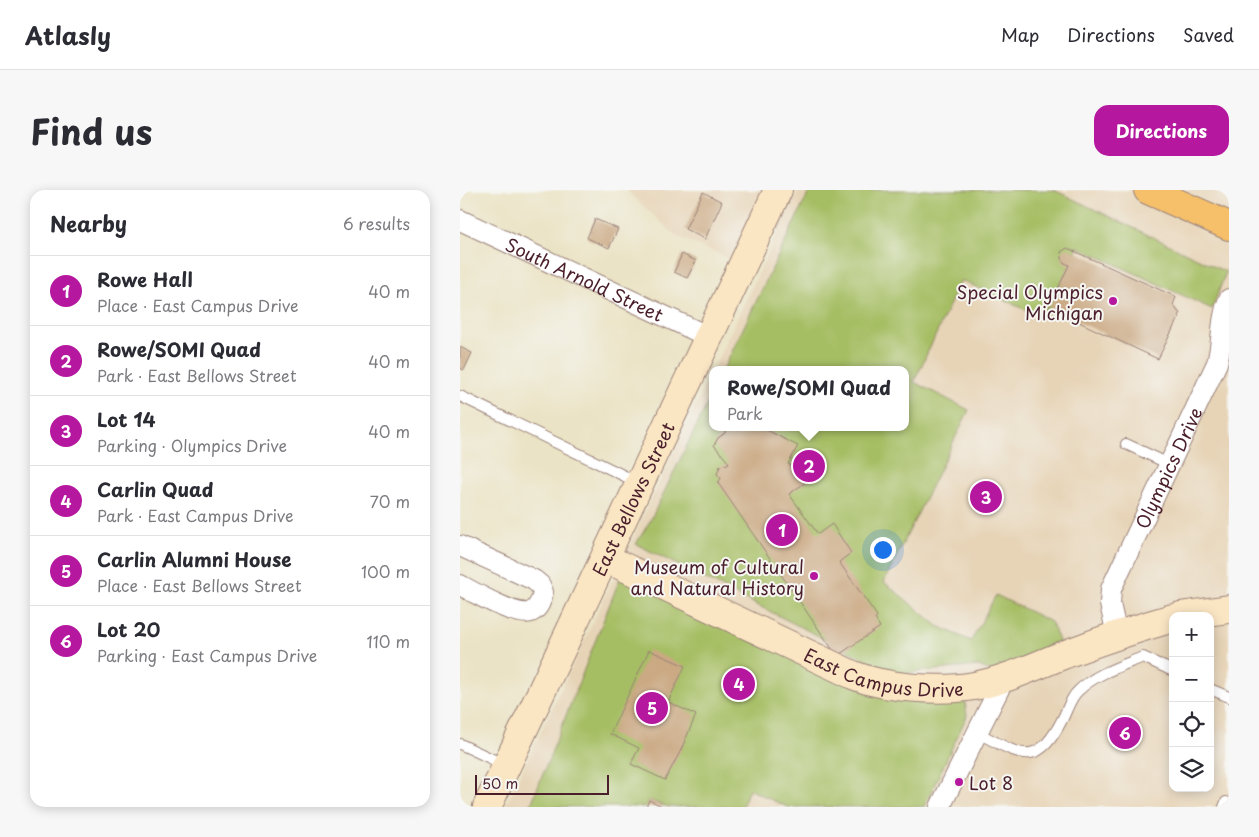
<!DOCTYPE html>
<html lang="en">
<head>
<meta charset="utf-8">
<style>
  :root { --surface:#fff; --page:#f7f7f7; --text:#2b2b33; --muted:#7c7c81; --line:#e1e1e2; --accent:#b5179e }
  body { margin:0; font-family:"Playpen Sans",sans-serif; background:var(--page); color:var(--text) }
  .controls { position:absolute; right:15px; bottom:15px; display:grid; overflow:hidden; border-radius:10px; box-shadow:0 2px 12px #0003 }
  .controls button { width:45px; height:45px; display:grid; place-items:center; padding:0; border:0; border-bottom:1px solid var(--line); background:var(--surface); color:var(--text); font:25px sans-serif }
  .scale { position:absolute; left:15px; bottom:12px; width:134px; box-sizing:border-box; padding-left:5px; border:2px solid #4a1f2b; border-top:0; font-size:14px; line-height:18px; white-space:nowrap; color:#4a1f2b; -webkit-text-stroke:4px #f6f6f2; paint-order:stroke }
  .you { position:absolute; left:422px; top:359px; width:18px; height:18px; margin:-12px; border:4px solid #fff; border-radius:50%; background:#1a73e8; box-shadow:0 0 0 8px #1a73e833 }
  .badge { display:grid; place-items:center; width:32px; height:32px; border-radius:50%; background:var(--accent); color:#fff; font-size:16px; font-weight:700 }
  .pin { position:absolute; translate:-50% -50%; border:2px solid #fff; box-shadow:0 1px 5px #0006 }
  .popup { position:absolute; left:249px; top:176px; width:200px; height:65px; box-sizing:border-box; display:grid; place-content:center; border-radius:10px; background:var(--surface); filter:drop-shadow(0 1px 4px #0005); font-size:16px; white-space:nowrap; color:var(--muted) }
  .popup b { font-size:19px; color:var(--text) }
  .popup::after { content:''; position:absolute; left:50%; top:100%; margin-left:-10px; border:10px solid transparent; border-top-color:var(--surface) }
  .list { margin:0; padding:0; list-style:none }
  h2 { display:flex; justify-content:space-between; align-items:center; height:65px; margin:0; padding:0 20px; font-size:21px }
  h2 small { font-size:16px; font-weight:400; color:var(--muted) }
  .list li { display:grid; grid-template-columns:32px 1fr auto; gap:15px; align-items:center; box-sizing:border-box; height:70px; padding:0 20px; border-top:1px solid var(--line) }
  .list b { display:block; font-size:19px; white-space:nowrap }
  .list p { margin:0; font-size:16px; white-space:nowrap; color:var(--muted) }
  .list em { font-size:16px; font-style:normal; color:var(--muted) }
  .icon { flex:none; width:28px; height:28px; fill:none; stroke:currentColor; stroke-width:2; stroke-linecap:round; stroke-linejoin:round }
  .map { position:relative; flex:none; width:769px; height:617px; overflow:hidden; border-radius:15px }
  header { display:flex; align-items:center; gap:30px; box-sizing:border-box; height:70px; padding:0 25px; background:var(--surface); border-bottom:1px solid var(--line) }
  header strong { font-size:24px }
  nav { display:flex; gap:28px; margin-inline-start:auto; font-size:18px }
  .intro { display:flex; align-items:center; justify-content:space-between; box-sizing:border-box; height:120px; padding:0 30px }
  h1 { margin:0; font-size:35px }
  .button { padding:12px 22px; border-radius:15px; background:var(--accent); color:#fff; font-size:18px; font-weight:700 }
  main { display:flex; gap:30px; padding:0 30px }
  aside { flex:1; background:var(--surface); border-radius:15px; box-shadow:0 2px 12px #0003 }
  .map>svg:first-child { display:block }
  .built { fill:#e7d4b7; fill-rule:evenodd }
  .green { fill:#a6be64; stroke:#786e48 }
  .building { fill:#caa983 }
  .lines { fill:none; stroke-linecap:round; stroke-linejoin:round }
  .lane-casing { stroke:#9a8178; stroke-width:12 }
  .street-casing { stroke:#9a8178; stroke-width:22 }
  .secondary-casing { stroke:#9a8178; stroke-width:30 }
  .primary-casing { stroke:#9a8178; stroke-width:30 }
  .lane { stroke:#fff; stroke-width:10 }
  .street { stroke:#fff; stroke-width:20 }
  .secondary { stroke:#fbe6c4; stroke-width:28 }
  .primary { stroke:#f6c06b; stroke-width:28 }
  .poi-dot { fill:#b5179e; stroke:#f6f6f2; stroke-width:2 }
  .labels { text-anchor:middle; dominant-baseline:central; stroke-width:4; stroke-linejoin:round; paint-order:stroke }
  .street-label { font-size:18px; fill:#4a1f2b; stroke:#f6f6f2 }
  .poi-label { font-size:18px; fill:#4a1f2b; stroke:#f6f6f2; text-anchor:end }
</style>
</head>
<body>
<header>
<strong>Atlasly</strong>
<nav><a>Map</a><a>Directions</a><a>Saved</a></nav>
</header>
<div class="intro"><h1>Find us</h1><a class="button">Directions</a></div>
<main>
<aside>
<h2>Nearby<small>6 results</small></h2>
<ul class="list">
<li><span class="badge">1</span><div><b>Rowe Hall</b><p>Place · East Campus Drive</p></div><em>40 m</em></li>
<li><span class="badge">2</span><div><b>Rowe/SOMI Quad</b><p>Park · East Bellows Street</p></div><em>40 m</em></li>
<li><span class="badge">3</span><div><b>Lot 14</b><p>Parking · Olympics Drive</p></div><em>40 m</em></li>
<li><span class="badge">4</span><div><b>Carlin Quad</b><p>Park · East Campus Drive</p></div><em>70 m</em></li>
<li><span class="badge">5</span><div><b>Carlin Alumni House</b><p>Place · East Bellows Street</p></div><em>100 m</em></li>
<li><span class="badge">6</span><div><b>Lot 20</b><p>Parking · East Campus Drive</p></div><em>110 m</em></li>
</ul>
</aside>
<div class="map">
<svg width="769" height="617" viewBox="0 0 769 617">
  <rect width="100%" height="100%" fill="#f6f6f2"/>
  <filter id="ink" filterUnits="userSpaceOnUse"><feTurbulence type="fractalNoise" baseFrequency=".02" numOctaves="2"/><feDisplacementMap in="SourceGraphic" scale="10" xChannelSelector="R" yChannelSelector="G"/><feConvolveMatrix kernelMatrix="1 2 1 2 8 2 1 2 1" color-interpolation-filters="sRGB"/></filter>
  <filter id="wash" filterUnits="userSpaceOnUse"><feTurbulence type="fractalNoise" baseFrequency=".0096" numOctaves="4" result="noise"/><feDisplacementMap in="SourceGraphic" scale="20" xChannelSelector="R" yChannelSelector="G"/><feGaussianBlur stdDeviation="1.12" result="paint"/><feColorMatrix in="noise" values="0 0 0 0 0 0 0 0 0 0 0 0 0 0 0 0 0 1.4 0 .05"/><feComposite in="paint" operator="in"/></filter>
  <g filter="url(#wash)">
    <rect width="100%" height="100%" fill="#ebe3c5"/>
    <g class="built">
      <polygon points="166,0 318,0 283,75 215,45"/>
      <path d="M 338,0 L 769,0 L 769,617 L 45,617 ZM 253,180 L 445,180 L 445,237 L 253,237 ZM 713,426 L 750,426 L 750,598 L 713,598 Z"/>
    </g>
    <g class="green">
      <polygon points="350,0 594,0 766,82 752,119 618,57 585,129 501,90 454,192 509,220 424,392 478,436 511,451 536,405 591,432 600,453 532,482 519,476 434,484 176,354 190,331 253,202 253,237 445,237 445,180 263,180"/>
      <polygon points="164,378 373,476 505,512 507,526 464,617 327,617 289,599 282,617 208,617 189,610 186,617 70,617"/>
    </g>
    <g id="blocks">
      <g class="building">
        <polygon points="243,2 262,12 245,49 225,39"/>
        <polygon points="135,29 158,39 149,58 127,48"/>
        <polygon points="607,58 716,107 713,115 720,124 698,169 589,118 609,75 603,72 601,62"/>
        <polygon points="222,64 236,71 227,88 214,82"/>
        <polygon points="0,157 12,163 4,180 0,178"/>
        <polygon points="266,237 301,237 338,256 328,274 347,284 349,290 329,304 358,344 372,334 391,363 379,372 417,426 415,429 420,437 377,466 258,293 261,288 257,284 260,276 265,275 269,273 254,255 258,248 265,243"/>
        <polygon points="189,460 225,476 208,512 236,525 220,562 205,590 171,574 179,558 150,544"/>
        <polygon points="189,610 204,617 186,617"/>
      </g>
    </g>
  </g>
  <g filter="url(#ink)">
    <use href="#blocks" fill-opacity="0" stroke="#9a8178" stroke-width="1"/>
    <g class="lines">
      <g class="lane-casing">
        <g id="lane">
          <polyline points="0,206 179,293"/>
          <polyline points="666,254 709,274"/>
          <polyline points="750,499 769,507"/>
          <path d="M 518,543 C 561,565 577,580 603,528 C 607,520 611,507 618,501 C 635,484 661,476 683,467 L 713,481"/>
          <polyline points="0,554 45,575"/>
          <polyline points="764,617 766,612"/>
        </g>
      </g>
      <g class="street-casing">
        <g id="street">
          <path id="s1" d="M 0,30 L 249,147"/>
          <path d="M 0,356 L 74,390 L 80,395 L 83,402 C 82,410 78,419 71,422 C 58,428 13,402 0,395"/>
          <path id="s2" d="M 657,445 L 650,414 L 651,399 L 757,173 C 763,152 760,130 769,109"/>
          <polyline points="480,617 545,487"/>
        </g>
      </g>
      <g class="secondary-casing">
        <g id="secondary">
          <path id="s3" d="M 145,368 L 393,485 C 425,498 479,502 514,496 C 547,490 579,474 611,462 C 645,449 678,438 713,428"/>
          <polyline points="720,426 769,419"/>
          <path id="s4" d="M 27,617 L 318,0"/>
        </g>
      </g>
      <g class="primary-casing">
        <polyline id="primary" points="688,0 769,36"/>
      </g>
      <use href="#lane" class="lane"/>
      <use href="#street" class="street"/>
      <use href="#secondary" class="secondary"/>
      <use href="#primary" class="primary"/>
    </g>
  </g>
  <g class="poi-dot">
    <circle cx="653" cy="111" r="5"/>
    <circle cx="354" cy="386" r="5"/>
    <circle cx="499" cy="592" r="5"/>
  </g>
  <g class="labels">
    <g class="street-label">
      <text stroke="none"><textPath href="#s1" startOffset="138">South Arnold Street</textPath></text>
      <text stroke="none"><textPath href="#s2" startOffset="181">Olympics Drive</textPath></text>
      <text stroke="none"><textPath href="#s4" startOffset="341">East Bellows Street</textPath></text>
      <text stroke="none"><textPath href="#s3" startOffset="304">East Campus Drive</textPath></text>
    </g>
    <g class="poi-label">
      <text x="643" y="101">Special Olympics<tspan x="643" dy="21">Michigan</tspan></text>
      <text x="344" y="376">Museum of Cultural<tspan x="344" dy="21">and Natural History</tspan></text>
      <text x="509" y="592" text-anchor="start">Lot 8</text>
    </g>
  </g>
</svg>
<div class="controls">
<button>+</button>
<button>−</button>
<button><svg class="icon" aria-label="locate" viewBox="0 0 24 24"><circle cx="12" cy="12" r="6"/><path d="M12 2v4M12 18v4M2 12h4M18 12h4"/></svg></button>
<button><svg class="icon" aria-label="layers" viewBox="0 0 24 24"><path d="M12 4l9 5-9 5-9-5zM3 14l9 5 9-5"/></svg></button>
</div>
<div class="scale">50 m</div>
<div class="you"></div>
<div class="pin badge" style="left:322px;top:340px">1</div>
<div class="pin badge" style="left:349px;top:276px">2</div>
<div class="popup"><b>Rowe/SOMI Quad</b>Park</div>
<div class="pin badge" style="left:526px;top:307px">3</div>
<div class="pin badge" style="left:279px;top:494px">4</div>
<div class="pin badge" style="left:192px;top:518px">5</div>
<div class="pin badge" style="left:665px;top:543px">6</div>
</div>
</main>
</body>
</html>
